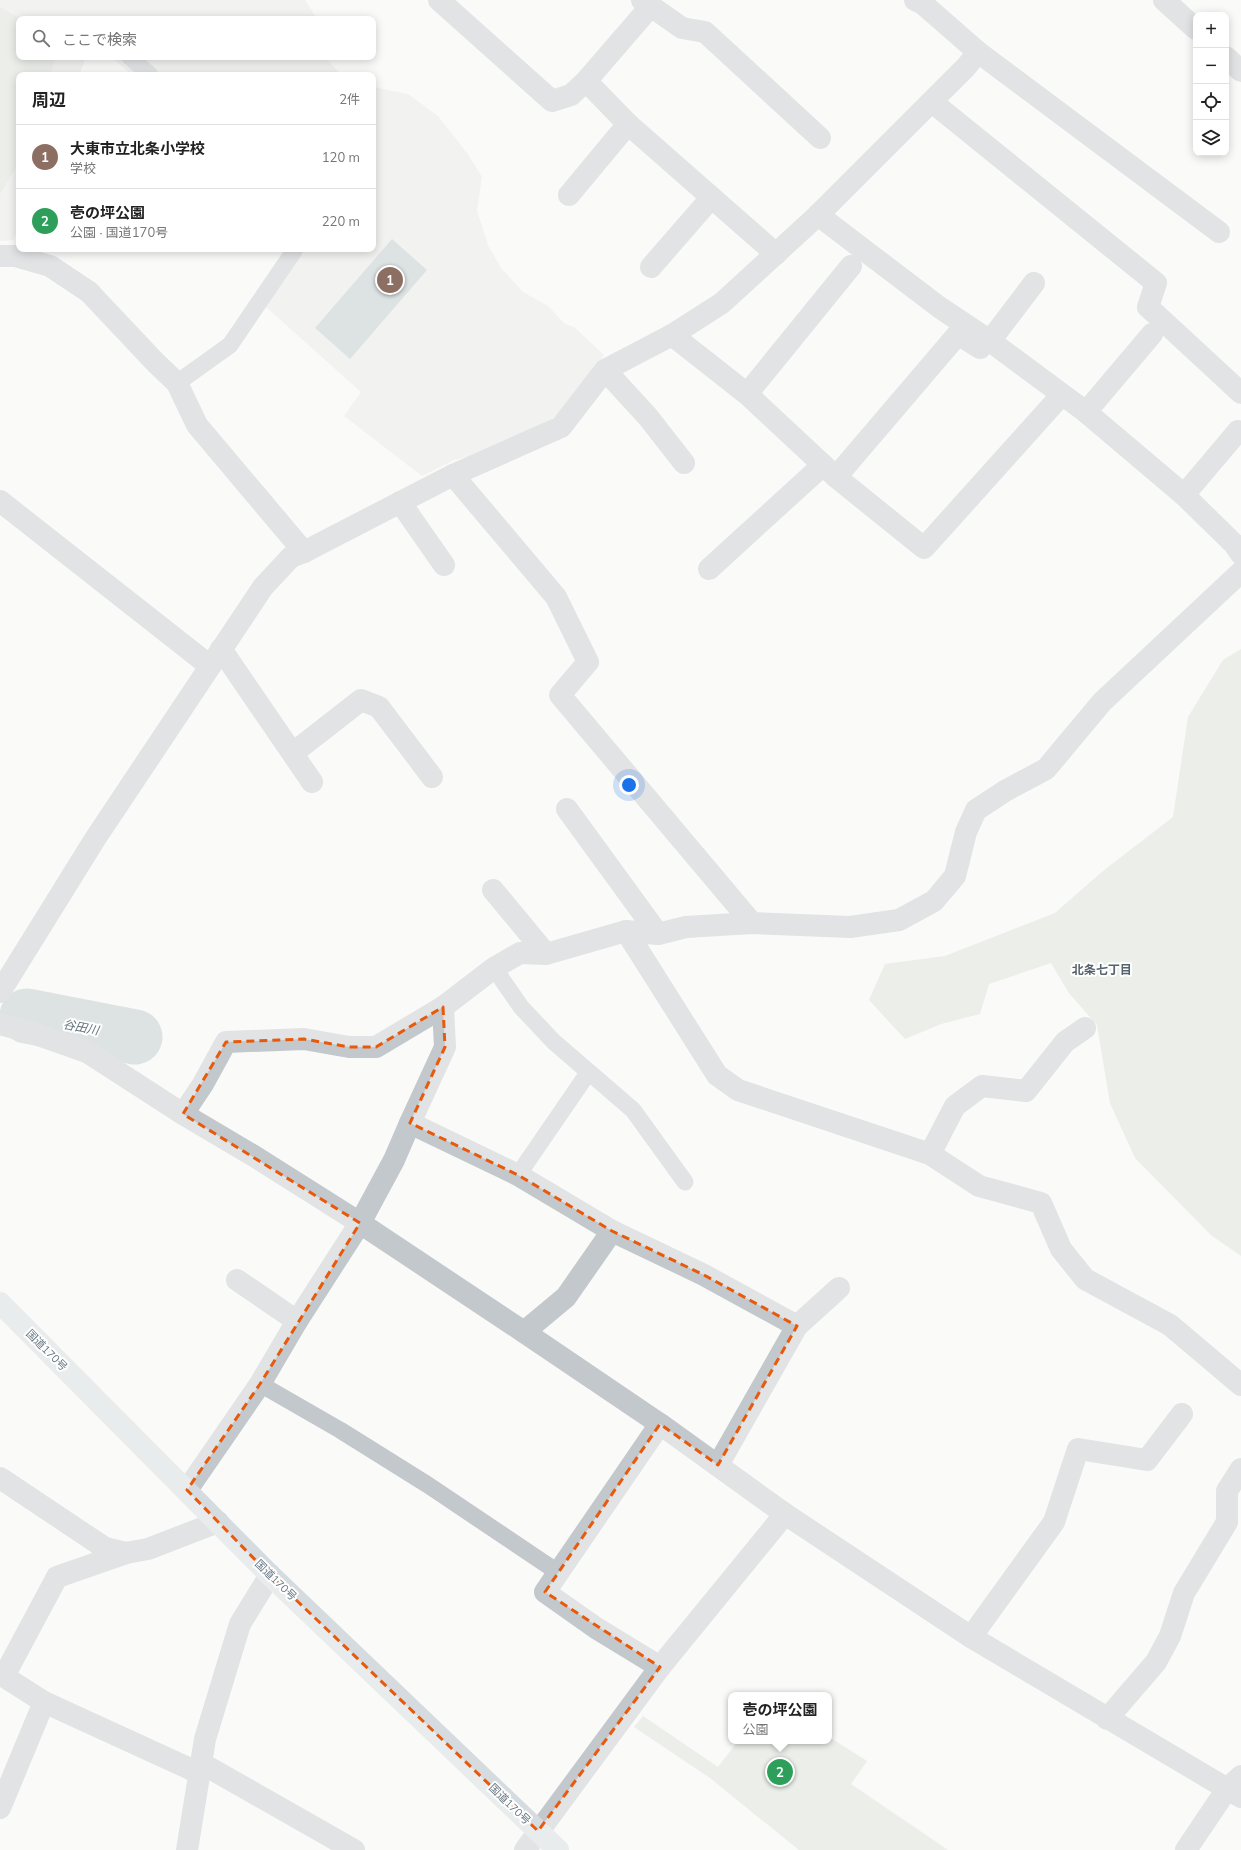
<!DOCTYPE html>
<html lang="ja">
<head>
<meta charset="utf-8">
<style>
  :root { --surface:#fff; --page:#f6f6f6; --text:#222; --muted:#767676; --line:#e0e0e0; --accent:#e4572e }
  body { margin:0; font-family:Mulish,"Noto Sans JP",sans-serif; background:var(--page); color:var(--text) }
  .controls { position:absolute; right:12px; top:12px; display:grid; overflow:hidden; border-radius:8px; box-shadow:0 2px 10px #0003 }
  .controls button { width:36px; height:36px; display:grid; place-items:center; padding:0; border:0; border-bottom:1px solid var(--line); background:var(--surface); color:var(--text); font:20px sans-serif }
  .you { position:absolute; left:629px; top:785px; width:14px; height:14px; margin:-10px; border:3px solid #fff; border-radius:50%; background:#1a73e8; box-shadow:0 0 0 6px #1a73e833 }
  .badge { display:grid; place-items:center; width:26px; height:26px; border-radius:50%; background:var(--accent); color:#fff; font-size:13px; font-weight:700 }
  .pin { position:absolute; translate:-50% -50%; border:2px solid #fff; box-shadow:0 1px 4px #0006 }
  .popup { position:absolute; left:728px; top:1692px; width:104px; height:52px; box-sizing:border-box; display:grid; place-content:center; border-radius:8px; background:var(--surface); filter:drop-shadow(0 1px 3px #0005); font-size:13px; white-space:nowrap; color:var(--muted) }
  .popup b { font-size:15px; color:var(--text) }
  .popup::after { content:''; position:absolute; left:50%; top:100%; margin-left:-8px; border:8px solid transparent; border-top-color:var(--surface) }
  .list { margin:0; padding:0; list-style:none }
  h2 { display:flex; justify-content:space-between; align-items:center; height:52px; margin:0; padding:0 16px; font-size:17px }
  h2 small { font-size:13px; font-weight:400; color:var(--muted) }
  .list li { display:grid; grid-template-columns:26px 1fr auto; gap:12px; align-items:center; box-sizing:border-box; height:64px; padding:0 16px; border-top:1px solid var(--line) }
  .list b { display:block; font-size:15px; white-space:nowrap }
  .list p { margin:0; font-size:13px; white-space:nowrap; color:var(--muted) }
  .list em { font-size:13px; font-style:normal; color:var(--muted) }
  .icon { flex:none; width:22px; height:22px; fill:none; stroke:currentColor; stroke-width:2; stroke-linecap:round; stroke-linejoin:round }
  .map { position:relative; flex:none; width:1241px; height:1850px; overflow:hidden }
  .search { position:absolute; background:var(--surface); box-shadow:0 2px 10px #0003; left:16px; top:16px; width:360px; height:44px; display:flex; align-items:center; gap:10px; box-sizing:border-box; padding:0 14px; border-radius:8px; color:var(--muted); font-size:15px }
  .panel { position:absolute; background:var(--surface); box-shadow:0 2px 10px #0003; left:16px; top:72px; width:360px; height:180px; border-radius:8px }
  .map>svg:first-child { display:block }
  .built { fill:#e8e9e9 }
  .green { fill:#dadfd7 }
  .water { fill:#bbc7cb }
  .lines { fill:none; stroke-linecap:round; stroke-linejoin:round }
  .river { stroke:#bbc7cb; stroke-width:55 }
  .lane { stroke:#c3c8cc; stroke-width:17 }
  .street { stroke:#c3c8cc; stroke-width:22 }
  .highway { stroke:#d6dbdf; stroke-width:22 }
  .marked { fill:none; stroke:#e8590c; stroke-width:3; stroke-dasharray:8 5; stroke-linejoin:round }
  .labels { text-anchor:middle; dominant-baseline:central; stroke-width:4; stroke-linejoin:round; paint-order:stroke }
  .street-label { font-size:11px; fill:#657683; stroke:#fff }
  .neighbourhood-label { font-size:12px; font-weight:bold; fill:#57646e; stroke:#fff }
  .water-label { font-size:12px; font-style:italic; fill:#60757c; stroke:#fff }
</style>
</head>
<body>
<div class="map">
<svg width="1241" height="1850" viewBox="0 0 1241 1850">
  <rect width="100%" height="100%" fill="#fafaf8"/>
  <g class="built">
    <polygon points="0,0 305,0 317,19 19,19 19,57 86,57 79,75 19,75 19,228 13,240 0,241"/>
    <polygon points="111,57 324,57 342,75 132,75"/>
    <polygon points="373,87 408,94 438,116 467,153 482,177 477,211 488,245 501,268 523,292 548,306 565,324 574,327 604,355 562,411 546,423 483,453 454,460 422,476 344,416 361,392 257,299 285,253 281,249 373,249"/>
  </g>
  <g class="green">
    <polygon points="0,7 20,19 19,19 19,57 55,57 51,75 19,75 19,162 0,194"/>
    <polygon points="1241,649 1241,1256 1211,1235 1135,1158 1110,1103 1097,1025 1069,993 1051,963 989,984 980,1014 941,1024 905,1039 869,1000 885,964 945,956 1055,913 1103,871 1173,817 1188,717 1223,660"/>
    <polygon points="643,1716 718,1767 738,1741 829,1741 829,1737 867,1761 851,1784 948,1850 799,1850 710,1778 634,1727"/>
  </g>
  <polygon class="water" points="392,239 427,270 350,359 315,328"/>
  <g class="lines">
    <polyline class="river" points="27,1016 135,1037"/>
    <g class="lane">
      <polyline points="130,57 150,75"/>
      <polyline points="177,383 230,345 294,251 291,249"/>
      <polyline points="494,968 521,1007 554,1042 633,1110 685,1182"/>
      <polyline points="518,1175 588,1073"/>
      <polyline points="260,1384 340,1430 428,1485 559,1573"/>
    </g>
    <g class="street">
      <polyline points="439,0 552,101 571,95 586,81 650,7"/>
      <polyline points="642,0 682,28 705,32 820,138"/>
      <polyline points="1164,0 1196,29"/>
      <polyline points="978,52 1219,232"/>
      <polyline points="1226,57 1241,71"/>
      <polyline points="586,81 628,124 776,254"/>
      <polyline points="932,102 1156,283 1148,307 1241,393"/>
      <polyline points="569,195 628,124"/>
      <polyline points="818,215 939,307 990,341 1086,412 1184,495 1234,544 1241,554"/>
      <polyline points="0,256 15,256 50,266 89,292 155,362 177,383 197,425 304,552"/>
      <polyline points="651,267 711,198"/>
      <polyline points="672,335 747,394 836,477 924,548 1057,400"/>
      <polyline points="990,341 1034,283"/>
      <polyline points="605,370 648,417 684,463"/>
      <polyline points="747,394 851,266"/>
      <polyline points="1086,412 1152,334"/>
      <polyline points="453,475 556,597 588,662 560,695 752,923"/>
      <polyline points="836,477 958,334 980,348"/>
      <polyline points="1184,495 1238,431"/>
      <polyline points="0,501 210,666"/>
      <polyline points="400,502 444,565"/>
      <polyline points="709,569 823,465"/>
      <polyline points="221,649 312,782"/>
      <polyline points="293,753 361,700 379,707 432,777"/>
      <polyline points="567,809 658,934"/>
      <polyline points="493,890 546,954"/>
      <polyline points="626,931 717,1075 738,1090 930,1154 979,1186 1041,1203 1061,1249 1085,1279 1170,1325 1241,1385"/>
      <polyline points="0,992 95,839 263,587 291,557 304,552 453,475 561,427 605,370 672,335 722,303 818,215 966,67 978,52 923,4 915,0"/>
      <polyline points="0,1024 30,1032 87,1052 183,1114 254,1156 360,1223 524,1332 660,1424 785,1514 971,1637 1241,1797"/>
      <polyline points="183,1114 203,1084 226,1042 304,1039 349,1047 376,1047 443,1007 494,968 520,953 546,954 626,931 658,934 686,927 752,923 850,927 899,920 934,901 955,876 966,832 976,810 1005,791 1046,769 1102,702 1241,572"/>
      <polyline points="410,1123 518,1175 612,1231 704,1275 797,1326"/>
      <polyline points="930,1154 955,1106 982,1086 1026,1091 1065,1042 1085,1028"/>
      <polyline points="237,1280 297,1321"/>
      <polyline points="524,1332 566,1297 612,1231"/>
      <polyline points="660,1424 545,1592 596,1628 660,1667"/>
      <polyline points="718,1465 797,1326 839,1288"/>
      <polyline points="0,1478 105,1548 126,1553 148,1549 218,1522"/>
      <polyline points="187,1490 260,1384 297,1321 360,1223 394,1160 410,1123 445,1047 443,1007"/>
      <polyline points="971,1637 1054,1522 1078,1449 1147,1460 1182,1414"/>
      <polyline points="0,1674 44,1702 199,1773"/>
      <polyline points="4,1676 57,1577 126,1553"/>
      <polyline points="1107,1719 1156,1662 1170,1636 1184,1593 1227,1522 1227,1491 1241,1469"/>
      <polyline points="201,1763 354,1850"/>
      <polyline points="0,1808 44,1702"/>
      <polyline points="187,1850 205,1739 240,1624 270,1575"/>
      <polyline points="525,1850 660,1667 785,1514"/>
      <polyline points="1186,1850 1227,1789 1241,1776"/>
    </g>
    <polyline class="highway" points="0,1303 270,1575 558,1850"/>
  </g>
  <path d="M0 0H1241V1850H0ZM 443,1007 L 445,1047 L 410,1123 L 518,1175 L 612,1231 L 704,1275 L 797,1326 L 718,1465 L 660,1424 L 545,1592 L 660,1667 L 538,1831 L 270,1575 L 187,1490 L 260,1384 L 360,1223 L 183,1114 L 226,1042 L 304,1039 L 349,1047 L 376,1047 Z" fill="#fafaf8" fill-opacity=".55" fill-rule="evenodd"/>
  <path class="marked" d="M 443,1007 L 445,1047 L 410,1123 L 518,1175 L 612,1231 L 704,1275 L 797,1326 L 718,1465 L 660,1424 L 545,1592 L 660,1667 L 538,1831 L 270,1575 L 187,1490 L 260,1384 L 360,1223 L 183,1114 L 226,1042 L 304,1039 L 349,1047 L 376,1047 Z"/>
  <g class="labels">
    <g class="street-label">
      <text transform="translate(47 1350) rotate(45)">国道170号</text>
      <text transform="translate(276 1580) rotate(44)">国道170号</text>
      <text transform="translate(510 1804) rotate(44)">国道170号</text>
    </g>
    <g class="neighbourhood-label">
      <text x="1102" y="969">北条七丁目</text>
    </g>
    <g class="water-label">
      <text transform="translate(81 1027) rotate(11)">谷田川</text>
    </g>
  </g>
</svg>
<div class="controls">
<button>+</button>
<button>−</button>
<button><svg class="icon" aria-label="locate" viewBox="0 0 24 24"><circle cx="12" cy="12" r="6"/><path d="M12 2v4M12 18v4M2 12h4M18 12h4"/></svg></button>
<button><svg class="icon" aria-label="layers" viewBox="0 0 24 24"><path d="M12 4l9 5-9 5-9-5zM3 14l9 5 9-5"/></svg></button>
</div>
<div class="you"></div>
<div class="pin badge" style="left:390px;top:280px;background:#8d6e63">1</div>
<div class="pin badge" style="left:780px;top:1772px;background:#2e9e5b">2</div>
<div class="popup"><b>壱の坪公園</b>公園</div>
<div class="search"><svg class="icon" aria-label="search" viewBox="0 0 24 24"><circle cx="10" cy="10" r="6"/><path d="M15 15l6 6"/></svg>ここで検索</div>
<section class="panel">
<h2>周辺<small>2件</small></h2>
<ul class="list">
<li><span class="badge" style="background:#8d6e63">1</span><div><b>大東市立北条小学校</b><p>学校</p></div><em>120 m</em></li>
<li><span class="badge" style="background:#2e9e5b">2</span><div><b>壱の坪公園</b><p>公園 · 国道170号</p></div><em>220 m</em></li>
</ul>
</section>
</div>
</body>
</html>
